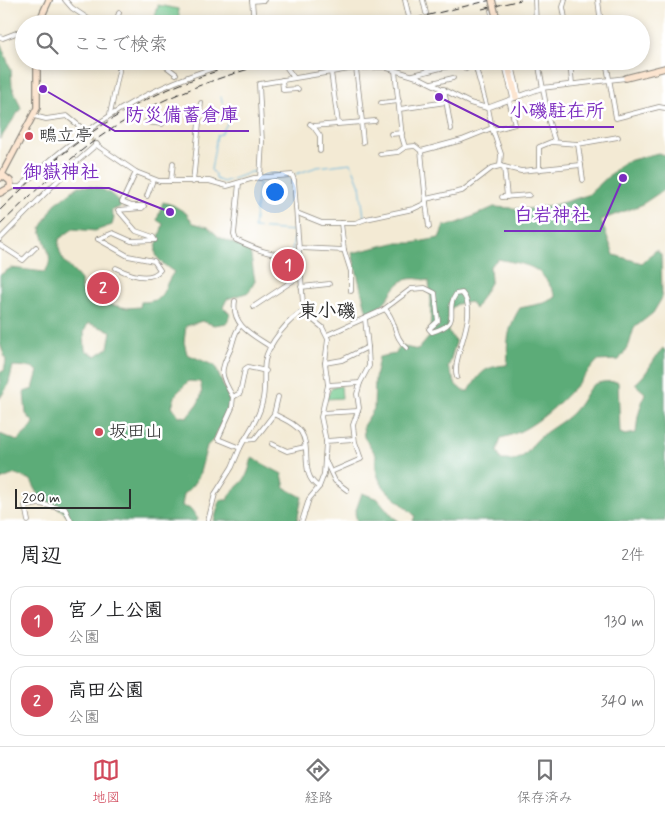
<!DOCTYPE html>
<html lang="ja">
<head>
<meta charset="utf-8">
<style>
  :root { --surface:#fff; --page:#f6f6f6; --text:#202124; --muted:#757577; --line:#e0e0e0; --accent:#d1495b }
  body { margin:0; font-family:Mynerve,"Klee One",sans-serif; background:var(--page); color:var(--text) }
  .scale { position:absolute; left:15px; bottom:12px; width:116px; box-sizing:border-box; padding-left:5px; border:2px solid #2b2b2b; border-top:0; font-size:14px; line-height:18px; white-space:nowrap; color:#2b2b2b; -webkit-text-stroke:4px #fff; paint-order:stroke }
  .you { position:absolute; left:274px; top:191px; width:18px; height:18px; margin:-12px; border:4px solid #fff; border-radius:50%; background:#1a73e8; box-shadow:0 0 0 8px #1a73e833 }
  .badge { display:grid; place-items:center; width:32px; height:32px; border-radius:50%; background:var(--accent); color:#fff; font-size:16px; font-weight:700 }
  .pin { position:absolute; translate:-50% -50%; border:2px solid #fff; box-shadow:0 1px 5px #0006 }
  .list { margin:0; padding:0; list-style:none }
  h2 { display:flex; justify-content:space-between; align-items:center; height:65px; margin:0; padding:0 20px; font-size:21px }
  h2 small { font-size:16px; font-weight:400; color:var(--muted) }
  .list li { display:grid; grid-template-columns:32px 1fr auto; gap:15px; align-items:center; box-sizing:border-box; height:70px; margin:0 10px 10px; padding:0 10px; border:1px solid var(--line); border-radius:15px }
  .list b { display:block; font-size:19px; white-space:nowrap }
  .list p { margin:0; font-size:16px; white-space:nowrap; color:var(--muted) }
  .list em { font-size:16px; font-style:normal; color:var(--muted) }
  .icon { flex:none; width:28px; height:28px; fill:none; stroke:currentColor; stroke-width:2; stroke-linecap:round; stroke-linejoin:round }
  .map { position:relative; flex:none; width:665px; height:521px; overflow:hidden }
  .search { position:absolute; background:var(--surface); box-shadow:0 2px 8px #0003; left:15px; right:15px; top:15px; height:55px; display:flex; align-items:center; gap:12px; box-sizing:border-box; padding:0 18px; border-radius:28px; color:var(--muted); font-size:19px }
  .sheet { height:225px; background:var(--surface) }
  nav { display:flex; justify-content:space-around; align-items:center; box-sizing:border-box; height:70px; border-top:1px solid var(--line); background:var(--surface); font-size:14px; color:var(--muted) }
  nav a { display:grid; justify-items:center; gap:2px }
  nav .on { color:var(--accent) }
  .map>svg:first-child { display:block }
  .green { fill:#71c88d; stroke:#4e7a5c }
  .forest { fill:#5cac78; stroke:#446c52; fill-rule:evenodd }
  .lines { fill:none; stroke-linecap:round; stroke-linejoin:round }
  .stream { stroke:#64b5df; stroke-width:1 }
  .street-tunnel { stroke:#cbc4b2; stroke-width:4; stroke-dasharray:4 2; stroke-linecap:butt }
  .street-casing { stroke:#8f8a80; stroke-width:5.5 }
  .secondary-casing { stroke:#8f8a80; stroke-width:8 }
  .street { stroke:#fff; stroke-width:4 }
  .secondary { stroke:#fce5d0; stroke-width:5.5 }
  .rail { stroke:#2b2b2b; stroke-width:1; stroke-dasharray:8 4; stroke-linecap:butt }
  .secondary-bridge-casing { stroke:#8f8a80; stroke-width:8; stroke-linecap:butt }
  .secondary-bridge { stroke:#fce5d0; stroke-width:5.5 }
  .poi-dot { fill:#d1495b; stroke:#fff; stroke-width:2 }
  .labels { text-anchor:middle; dominant-baseline:central; stroke-width:5; stroke-linejoin:round; paint-order:stroke }
  .poi-label { font-size:18px; fill:#2b2b2b; stroke:#fff; text-anchor:start }
  .neighbourhood-label { font-size:19px; font-weight:bold; fill:#2b2b2b; stroke:#fff }
  .leader { fill:none; stroke:#7b2cbf; stroke-width:2 }
  .callout-dot { fill:#7b2cbf; stroke:#fff; stroke-width:2 }
  .callout-label { font-size:19px; text-anchor:middle; font-weight:bold; fill:#7b2cbf; stroke:#fff; stroke-width:5; stroke-linejoin:round; paint-order:stroke }
</style>
</head>
<body>
<div class="map">
<svg width="665" height="521" viewBox="0 0 665 521">
  <rect width="100%" height="100%" fill="#fff"/>
  <filter id="ink" filterUnits="userSpaceOnUse"><feTurbulence type="fractalNoise" baseFrequency=".02" numOctaves="2"/><feDisplacementMap in="SourceGraphic" scale="10" xChannelSelector="R" yChannelSelector="G"/><feConvolveMatrix kernelMatrix="1 2 1 2 8 2 1 2 1" color-interpolation-filters="sRGB"/></filter>
  <filter id="wash" filterUnits="userSpaceOnUse"><feTurbulence type="fractalNoise" baseFrequency=".0096" numOctaves="4" result="noise"/><feDisplacementMap in="SourceGraphic" scale="20" xChannelSelector="R" yChannelSelector="G"/><feGaussianBlur stdDeviation="1.12" result="paint"/><feColorMatrix in="noise" values="0 0 0 0 0 0 0 0 0 0 0 0 0 0 0 0 0 1.4 0 .05"/><feComposite in="paint" operator="in"/></filter>
  <g filter="url(#wash)">
    <rect width="100%" height="100%" fill="#f3ead4"/>
    <g class="green">
      <polygon points="158,5 178,9 180,22 177,24 148,24 155,23 156,9 158,9"/>
      <polygon points="298,256 299,263 295,263 291,269 284,271 282,257"/>
      <polygon points="100,278 109,279 111,299 94,296 96,281"/>
      <polygon points="341,386 342,398 326,399 332,387"/>
    </g>
    <g class="forest">
      <polygon points="0,42 11,70 12,86 21,108 0,139"/>
      <path d="M 658,153 L 665,155 L 665,189 L 641,205 L 601,220 L 614,255 L 642,263 L 656,250 L 661,254 L 662,298 L 653,313 L 634,328 L 629,345 L 619,360 L 597,361 C 573,390 539,430 501,438 L 497,451 L 501,460 C 507,460 515,461 520,458 C 529,453 530,447 536,441 C 546,430 563,423 573,412 C 591,393 584,379 618,382 L 620,433 L 625,435 L 636,433 L 638,416 L 645,393 L 635,384 C 648,374 652,360 663,348 L 665,351 L 665,521 L 413,521 L 415,516 C 395,495 372,488 376,455 L 364,437 L 363,426 L 374,409 L 375,378 L 379,357 L 395,354 L 400,346 L 418,350 L 430,336 L 431,301 L 429,281 C 386,269 399,304 367,313 L 352,253 L 394,243 L 413,243 L 439,238 L 444,226 L 458,223 L 494,207 L 528,209 L 554,205 L 588,195 L 624,162 ZM 498,259 C 531,266 540,264 556,297 L 544,303 L 520,308 C 514,317 509,329 508,340 C 506,349 509,356 507,365 C 483,367 481,372 469,391 L 463,391 L 456,385 L 448,368 L 456,342 L 448,331 L 448,311 L 457,304 L 471,302 L 475,309 L 491,281 L 490,266 Z"/>
      <path d="M 79,186 C 97,186 110,190 121,204 L 120,207 L 111,211 L 114,218 L 112,225 L 95,231 L 73,229 L 59,239 C 57,260 70,266 81,280 L 81,291 L 93,296 L 96,302 L 127,308 L 140,307 L 141,302 C 167,302 161,289 174,272 C 148,254 155,253 163,224 L 157,220 L 163,202 L 173,205 L 186,213 L 193,223 L 208,227 L 219,237 L 250,251 L 255,281 L 249,292 L 227,299 L 223,307 L 230,314 L 227,323 L 214,325 L 202,321 L 186,326 L 184,342 L 187,354 L 215,366 L 229,399 L 229,405 L 214,439 L 207,446 L 199,476 L 189,490 L 184,494 L 182,506 L 191,509 L 198,519 L 197,521 L 75,521 L 57,507 L 41,500 L 31,480 L 15,474 L 0,480 L 0,434 L 17,441 L 29,430 L 34,423 L 26,414 L 24,392 L 33,389 L 38,371 L 32,367 L 13,366 L 8,386 L 0,398 L 0,372 L 4,371 L 6,361 L 0,343 L 0,275 L 11,268 L 44,272 C 57,260 43,243 41,228 L 55,204 ZM 88,323 L 111,331 L 108,348 L 96,356 L 85,350 L 84,332 ZM 189,381 L 200,382 C 205,397 197,406 187,417 L 179,416 L 172,406 L 176,394 Z"/>
      <path d="M 252,458 L 282,474 L 285,488 L 302,497 L 297,521 L 214,521 L 220,500 L 228,500 C 233,489 235,489 243,481 C 248,475 250,465 252,458 Z"/>
      <polygon points="362,493 378,499 393,517 399,521 357,521 355,513"/>
    </g>
    <g class="lines">
      <g class="stream">
        <path d="M 221,97 L 228,122 L 221,134 L 217,135 L 211,170 L 215,174 L 216,179 L 223,182 C 227,181 247,174 250,172 L 256,172"/>
        <polyline points="296,174 317,167 351,163 360,186 364,217"/>
        <polyline points="259,181 254,228 295,231 292,251"/>
      </g>
    </g>
  </g>
  <g filter="url(#ink)">
    <g class="lines">
      <polyline class="street-tunnel" points="88,133 95,144"/>
      <g class="street-casing">
        <g id="street">
          <polyline points="65,0 72,8 96,24"/>
          <polyline points="252,0 254,24"/>
          <polyline points="405,0 409,17"/>
          <polyline points="423,0 426,13"/>
          <polyline points="535,0 536,24"/>
          <polyline points="565,0 563,7 566,24"/>
          <polyline points="598,0 601,24"/>
          <polyline points="252,1 264,0"/>
          <polyline points="491,10 494,24"/>
          <polyline points="499,16 501,24"/>
          <polyline points="77,24 89,20"/>
          <polyline points="115,24 119,13"/>
          <polyline points="0,37 3,38 24,30"/>
          <polyline points="159,61 176,74"/>
          <polyline points="426,61 428,70"/>
          <polyline points="464,61 466,69"/>
          <polyline points="474,61 487,108"/>
          <polyline points="504,61 513,98"/>
          <polyline points="511,61 519,95"/>
          <polyline points="538,61 549,122 555,142"/>
          <polyline points="570,61 572,84"/>
          <polyline points="606,61 616,118 659,107 665,108"/>
          <polyline points="285,65 294,78"/>
          <polyline points="356,68 362,121"/>
          <polyline points="331,72 338,123"/>
          <polyline points="413,75 465,62"/>
          <polyline points="282,80 283,90 298,89"/>
          <polyline points="432,83 453,78"/>
          <polyline points="444,89 451,129"/>
          <polyline points="381,103 399,101"/>
          <polyline points="400,109 446,102"/>
          <polyline points="110,114 119,71 118,61"/>
          <polyline points="34,116 46,119 67,116 88,133"/>
          <polyline points="361,121 363,142"/>
          <polyline points="146,122 162,124 163,118"/>
          <polyline points="310,124 313,126 375,121"/>
          <polyline points="313,126 320,136 320,151"/>
          <polyline points="493,130 515,124 509,100"/>
          <polyline points="391,134 402,133"/>
          <polyline points="95,144 136,172 159,181 209,181 227,186 254,178 292,175 294,180 303,304 308,316 322,327 328,339 325,363 328,385 321,417 326,441 324,474 319,487 309,499 302,521"/>
          <polyline points="578,144 583,180"/>
          <polyline points="405,147 415,146 421,151 462,140 492,128 488,108"/>
          <polyline points="380,154 398,152 405,147 402,137 394,61"/>
          <polyline points="500,166 521,171 581,165"/>
          <polyline points="504,167 507,197"/>
          <polyline points="539,170 539,147 551,142 578,144 618,137"/>
          <polyline points="260,178 262,142 259,84 356,68 384,67 420,78 470,103 487,108 542,88 626,78"/>
          <polyline points="171,181 173,163"/>
          <polyline points="193,182 201,103"/>
          <path d="M 239,183 L 234,234 L 236,240 C 260,251 272,256 298,255"/>
          <path d="M 11,187 L 20,187 C 89,123 146,86 237,61"/>
          <polyline points="147,196 153,180"/>
          <polyline points="502,197 529,195"/>
          <polyline points="426,199 462,191 492,168 500,166 501,154 492,128"/>
          <polyline points="426,203 429,227"/>
          <polyline points="297,213 322,223 355,223 366,219 413,209 426,203 421,151"/>
          <polyline points="341,223 344,250 351,272 351,291"/>
          <polyline points="0,239 72,166 97,144"/>
          <polyline points="98,239 113,233 131,241 155,240 153,237 136,231 118,210 142,208 144,206 132,206 122,202 136,172"/>
          <path d="M 98,239 L 128,256 L 154,261 L 160,270 C 149,283 128,274 116,268"/>
          <polyline points="0,245 23,260 36,247"/>
          <polyline points="299,248 344,250"/>
          <polyline points="301,287 329,284"/>
          <path d="M 235,301 C 231,326 253,335 271,347"/>
          <polyline points="253,307 300,276"/>
          <path d="M 385,309 C 397,321 393,337 407,348"/>
          <path d="M 327,335 L 383,310 L 411,289 L 425,288 L 435,293 L 438,321 L 429,329 L 432,332 C 465,322 443,312 456,294 L 462,293 C 481,313 450,358 457,377"/>
          <polyline points="325,363 342,360 368,347 365,319"/>
          <path d="M 266,371 L 248,367 L 245,369 L 240,393 L 233,397 L 232,408 L 218,439 L 240,448 C 247,434 259,419 262,403 C 266,389 263,375 265,361 C 268,344 289,318 305,310"/>
          <polyline points="328,385 360,383"/>
          <path d="M 233,397 C 219,373 220,372 231,348 C 234,340 234,333 240,326"/>
          <polyline points="322,413 358,411"/>
          <path d="M 274,414 C 283,419 295,423 301,432 C 312,449 299,475 319,487"/>
          <polyline points="244,440 255,439 274,414 278,397"/>
          <polyline points="326,441 354,439"/>
          <polyline points="272,444 287,451 305,447"/>
          <polyline points="326,462 335,481 347,490"/>
          <polyline points="331,472 361,459 355,442 353,425 359,408 357,394 360,383 369,366 368,347"/>
          <polyline points="28,521 25,506 40,504 65,509 71,521"/>
          <polyline points="208,521 215,494 232,467 240,448"/>
        </g>
      </g>
      <g class="secondary-casing">
        <g id="secondary">
          <polyline points="38,24 49,0"/>
          <polyline points="507,61 516,97"/>
          <polyline points="626,78 665,68"/>
          <polyline points="0,178 37,108 37,61"/>
          <polyline points="0,193 11,187 10,181 1,174"/>
        </g>
      </g>
      <use href="#street" class="street"/>
      <use href="#secondary" class="secondary"/>
      <g class="rail">
        <polyline points="482,9 521,0"/>
        <polyline points="392,24 491,0"/>
        <path d="M 0,210 C 73,139 138,92 238,65"/>
        <path d="M 0,225 C 29,197 58,168 90,144 C 147,102 210,79 277,61"/>
      </g>
      <g class="secondary-bridge-casing">
        <polyline id="secondary-bridge" points="492,0 498,24"/>
      </g>
      <use href="#secondary-bridge" class="secondary-bridge"/>
    </g>
  </g>
  <g class="poi-dot">
    <circle cx="29" cy="136" r="5"/>
    <circle cx="99" cy="432" r="5"/>
  </g>
  <g class="labels">
    <g class="poi-label">
      <text x="39" y="136">鴫立亭</text>
      <text x="109" y="432">坂田山</text>
    </g>
    <g class="neighbourhood-label">
      <text x="327" y="311">東小磯</text>
    </g>
  </g>
  <path class="leader" d="M439 97L499 127H614M43 89L115 131H249M170 212L109 188H13M623 178L600 231H504"/>
  <g class="callout-dot">
    <circle cx="439" cy="97" r="5"/>
    <circle cx="43" cy="89" r="5"/>
    <circle cx="170" cy="212" r="5"/>
    <circle cx="623" cy="178" r="5"/>
  </g>
  <g class="callout-label">
    <text x="557" y="117">小磯駐在所</text>
    <text x="182" y="121">防災備蓄倉庫</text>
    <text x="61" y="178">御嶽神社</text>
    <text x="552" y="221">白岩神社</text>
  </g>
</svg>
<div class="scale">200 m</div>
<div class="you"></div>
<div class="pin badge" style="left:288px;top:265px">1</div>
<div class="pin badge" style="left:103px;top:288px">2</div>
<div class="search"><svg class="icon" aria-label="search" viewBox="0 0 24 24"><circle cx="10" cy="10" r="6"/><path d="M15 15l6 6"/></svg>ここで検索</div>
</div>
<section class="sheet">
<h2>周辺<small>2件</small></h2>
<ul class="list">
<li><span class="badge">1</span><div><b>宮ノ上公園</b><p>公園</p></div><em>130 m</em></li>
<li><span class="badge">2</span><div><b>高田公園</b><p>公園</p></div><em>340 m</em></li>
</ul>
</section>
<nav>
<a class="on"><svg class="icon" aria-label="map" viewBox="0 0 24 24"><path d="M3 6l6-2 6 2 6-2v14l-6 2-6-2-6 2zM9 4v14M15 6v14"/></svg>地図</a>
<a><svg class="icon" aria-label="directions" viewBox="0 0 24 24"><path d="M12 3l9 9-9 9-9-9zM9 14v-3h6M13 9l2 2-2 2"/></svg>経路</a>
<a><svg class="icon" aria-label="saved" viewBox="0 0 24 24"><path d="M7 4h10v16l-5-4-5 4z"/></svg>保存済み</a>
</nav>
</body>
</html>
